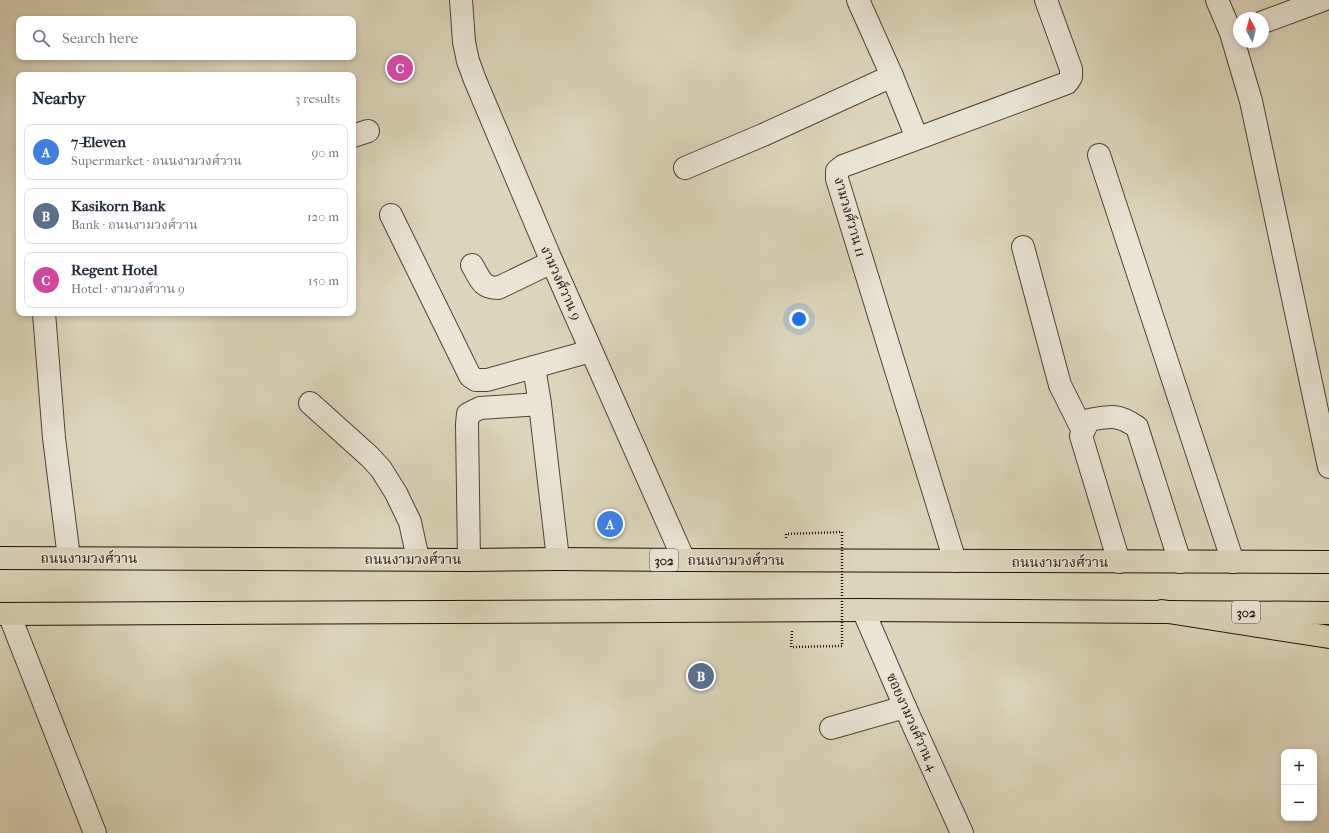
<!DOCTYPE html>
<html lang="en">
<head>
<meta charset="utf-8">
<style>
  :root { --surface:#fff; --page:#f6f6f7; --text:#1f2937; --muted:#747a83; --line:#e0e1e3; --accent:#111827 }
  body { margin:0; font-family:"IM FELL French Canon","Noto Serif Thai",serif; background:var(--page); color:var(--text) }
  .controls { position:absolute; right:12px; bottom:12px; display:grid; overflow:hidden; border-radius:8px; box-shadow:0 2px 6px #0003 }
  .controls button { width:36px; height:36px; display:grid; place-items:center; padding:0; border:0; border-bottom:1px solid var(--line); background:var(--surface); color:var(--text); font:20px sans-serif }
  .compass { position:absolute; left:1233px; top:12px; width:36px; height:36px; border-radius:50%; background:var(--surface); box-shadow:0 2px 6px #0003; rotate:353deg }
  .you { position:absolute; left:799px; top:319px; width:14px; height:14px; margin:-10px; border:3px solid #fff; border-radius:50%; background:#1a73e8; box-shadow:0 0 0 6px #1a73e833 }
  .badge { display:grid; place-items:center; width:26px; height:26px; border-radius:50%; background:var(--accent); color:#fff; font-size:13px; font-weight:700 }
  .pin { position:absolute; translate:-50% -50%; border:2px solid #fff; box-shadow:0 1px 4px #0006 }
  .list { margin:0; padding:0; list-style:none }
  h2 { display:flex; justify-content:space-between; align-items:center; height:52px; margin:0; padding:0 16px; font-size:17px }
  h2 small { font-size:13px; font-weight:400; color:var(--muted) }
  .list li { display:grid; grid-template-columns:26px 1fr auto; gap:12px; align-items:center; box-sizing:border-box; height:56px; margin:0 8px 8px; padding:0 8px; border:1px solid var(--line); border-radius:8px }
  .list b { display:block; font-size:15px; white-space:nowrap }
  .list p { margin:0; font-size:13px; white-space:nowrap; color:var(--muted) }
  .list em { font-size:13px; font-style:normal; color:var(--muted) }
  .icon { flex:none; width:22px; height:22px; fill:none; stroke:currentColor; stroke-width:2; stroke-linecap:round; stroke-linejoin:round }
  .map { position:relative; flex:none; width:1329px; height:833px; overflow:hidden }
  .search { position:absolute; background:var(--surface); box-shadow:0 2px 6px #0003; left:16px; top:16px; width:340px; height:44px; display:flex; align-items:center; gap:10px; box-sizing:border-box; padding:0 14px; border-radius:8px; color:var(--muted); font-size:15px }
  .panel { position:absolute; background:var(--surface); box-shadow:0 2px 6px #0003; left:16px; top:72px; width:340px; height:244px; border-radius:8px }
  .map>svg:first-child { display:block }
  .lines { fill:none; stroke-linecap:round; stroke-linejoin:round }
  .minor-casing { stroke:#534236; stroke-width:24 }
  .major-casing { stroke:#251109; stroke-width:24 }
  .highway-casing { stroke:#251109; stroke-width:24 }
  .path { stroke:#251109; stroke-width:2.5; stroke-dasharray:1 2; stroke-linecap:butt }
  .minor { stroke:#e9e4d3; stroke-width:22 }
  .major { stroke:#ddd5bb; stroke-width:22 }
  .highway { stroke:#ddd5bb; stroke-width:22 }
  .path-bridge { stroke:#251109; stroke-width:2.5; stroke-dasharray:1 2; stroke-linecap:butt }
  .labels { text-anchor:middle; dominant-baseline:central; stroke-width:3; stroke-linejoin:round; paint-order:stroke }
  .shield { fill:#e9e4d3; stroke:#605046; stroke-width:1 }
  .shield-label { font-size:13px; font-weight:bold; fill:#251109 }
  .street-label { font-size:14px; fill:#251109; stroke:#e9e4d3 }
</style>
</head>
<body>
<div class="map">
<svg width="1329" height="833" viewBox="0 0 1329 833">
  <rect width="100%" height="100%" fill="#ddd5bb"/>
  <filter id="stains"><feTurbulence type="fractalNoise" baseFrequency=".005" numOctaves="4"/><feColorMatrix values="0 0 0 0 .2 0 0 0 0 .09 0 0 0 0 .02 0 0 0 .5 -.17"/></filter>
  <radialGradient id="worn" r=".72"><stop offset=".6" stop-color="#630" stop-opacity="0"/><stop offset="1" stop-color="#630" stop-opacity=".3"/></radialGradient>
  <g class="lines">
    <g class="minor-casing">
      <g id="minor">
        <polyline points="461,0 464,42 468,61 475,80 552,262 684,560"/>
        <polyline points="858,0 892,76 917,138"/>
        <polyline points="1217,0 1231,33 1251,101 1329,467"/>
        <polyline points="1263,22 1323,0"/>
        <polyline points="353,136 368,131"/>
        <polyline points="1099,155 1233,562"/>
        <polyline points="685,168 763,135 892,76"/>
        <polyline points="391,215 470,376 476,380 487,380 591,351"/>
        <polyline points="1023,247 1060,385 1083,431"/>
        <path d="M 472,265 C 480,278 481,288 498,288 L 552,262"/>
        <polyline points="44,313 54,438 69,558"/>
        <polyline points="534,367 540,404"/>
        <polyline points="310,403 370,457 381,469 396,493 410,522 418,559"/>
        <polyline points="469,560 467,424 468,414 480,408 540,404 558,559"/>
        <polyline points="955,561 837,179 837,171 843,166 1067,83 1071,77 1071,69 1046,0"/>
        <path d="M 1119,562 L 1081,436 L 1089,420 C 1111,416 1118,414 1137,427 L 1180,562"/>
        <polyline points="863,610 905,707 962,833"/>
        <polyline points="9,614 95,833"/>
        <polyline points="831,728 905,707"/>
      </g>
    </g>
    <g class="major-casing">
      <g id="major">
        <polyline points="0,558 469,560 558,559 684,560 1329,562"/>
        <polyline points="0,614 863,610 1329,613"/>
      </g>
    </g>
    <g class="highway-casing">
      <polyline id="highway" points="1162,611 1329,637"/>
    </g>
    <g class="path">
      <polyline points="786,538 786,534 842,532"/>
      <polyline points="792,631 791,647 842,646"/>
    </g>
    <use href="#minor" class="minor"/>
    <use href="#major" class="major"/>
    <use href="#highway" class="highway"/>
    <polyline class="path-bridge" points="842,532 842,646"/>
  </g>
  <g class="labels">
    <g class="shield">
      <rect x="650" y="549" width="28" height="22" rx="3"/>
      <rect x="1232" y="601" width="28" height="22" rx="3"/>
    </g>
    <g class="shield-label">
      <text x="664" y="560">302</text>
      <text x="1246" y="612">302</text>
    </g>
    <g class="street-label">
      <text transform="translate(850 217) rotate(74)">งามวงศ์วาน 11</text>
      <text transform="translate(561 283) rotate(66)">งามวงศ์วาน 9</text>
      <text x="89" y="558">ถนนงามวงศ์วาน</text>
      <text x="413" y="559">ถนนงามวงศ์วาน</text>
      <text x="736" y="560">ถนนงามวงศ์วาน</text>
      <text x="1060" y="562">ถนนงามวงศ์วาน</text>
      <text transform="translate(912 722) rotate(66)">ซอยงามวงศ์วาน 4</text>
    </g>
  </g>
  <rect width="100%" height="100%" filter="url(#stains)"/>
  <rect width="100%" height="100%" fill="url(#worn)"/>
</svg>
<div class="controls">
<button>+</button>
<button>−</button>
</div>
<svg class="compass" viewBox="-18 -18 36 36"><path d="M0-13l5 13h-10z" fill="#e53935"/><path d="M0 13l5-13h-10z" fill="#747a83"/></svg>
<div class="you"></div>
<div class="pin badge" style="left:610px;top:524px;background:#3f7fe0">A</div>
<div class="pin badge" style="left:701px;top:676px;background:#5c6f8a">B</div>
<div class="pin badge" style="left:400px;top:68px;background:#d1479c">C</div>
<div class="search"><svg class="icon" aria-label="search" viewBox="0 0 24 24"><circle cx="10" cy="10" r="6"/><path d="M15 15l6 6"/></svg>Search here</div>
<section class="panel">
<h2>Nearby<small>3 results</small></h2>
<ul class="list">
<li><span class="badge" style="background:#3f7fe0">A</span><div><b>7-Eleven</b><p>Supermarket · ถนนงามวงศ์วาน</p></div><em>90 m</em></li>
<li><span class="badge" style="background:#5c6f8a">B</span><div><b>Kasikorn Bank</b><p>Bank · ถนนงามวงศ์วาน</p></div><em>120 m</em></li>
<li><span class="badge" style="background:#d1479c">C</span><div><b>Regent Hotel</b><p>Hotel · งามวงศ์วาน 9</p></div><em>150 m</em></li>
</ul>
</section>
</div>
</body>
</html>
